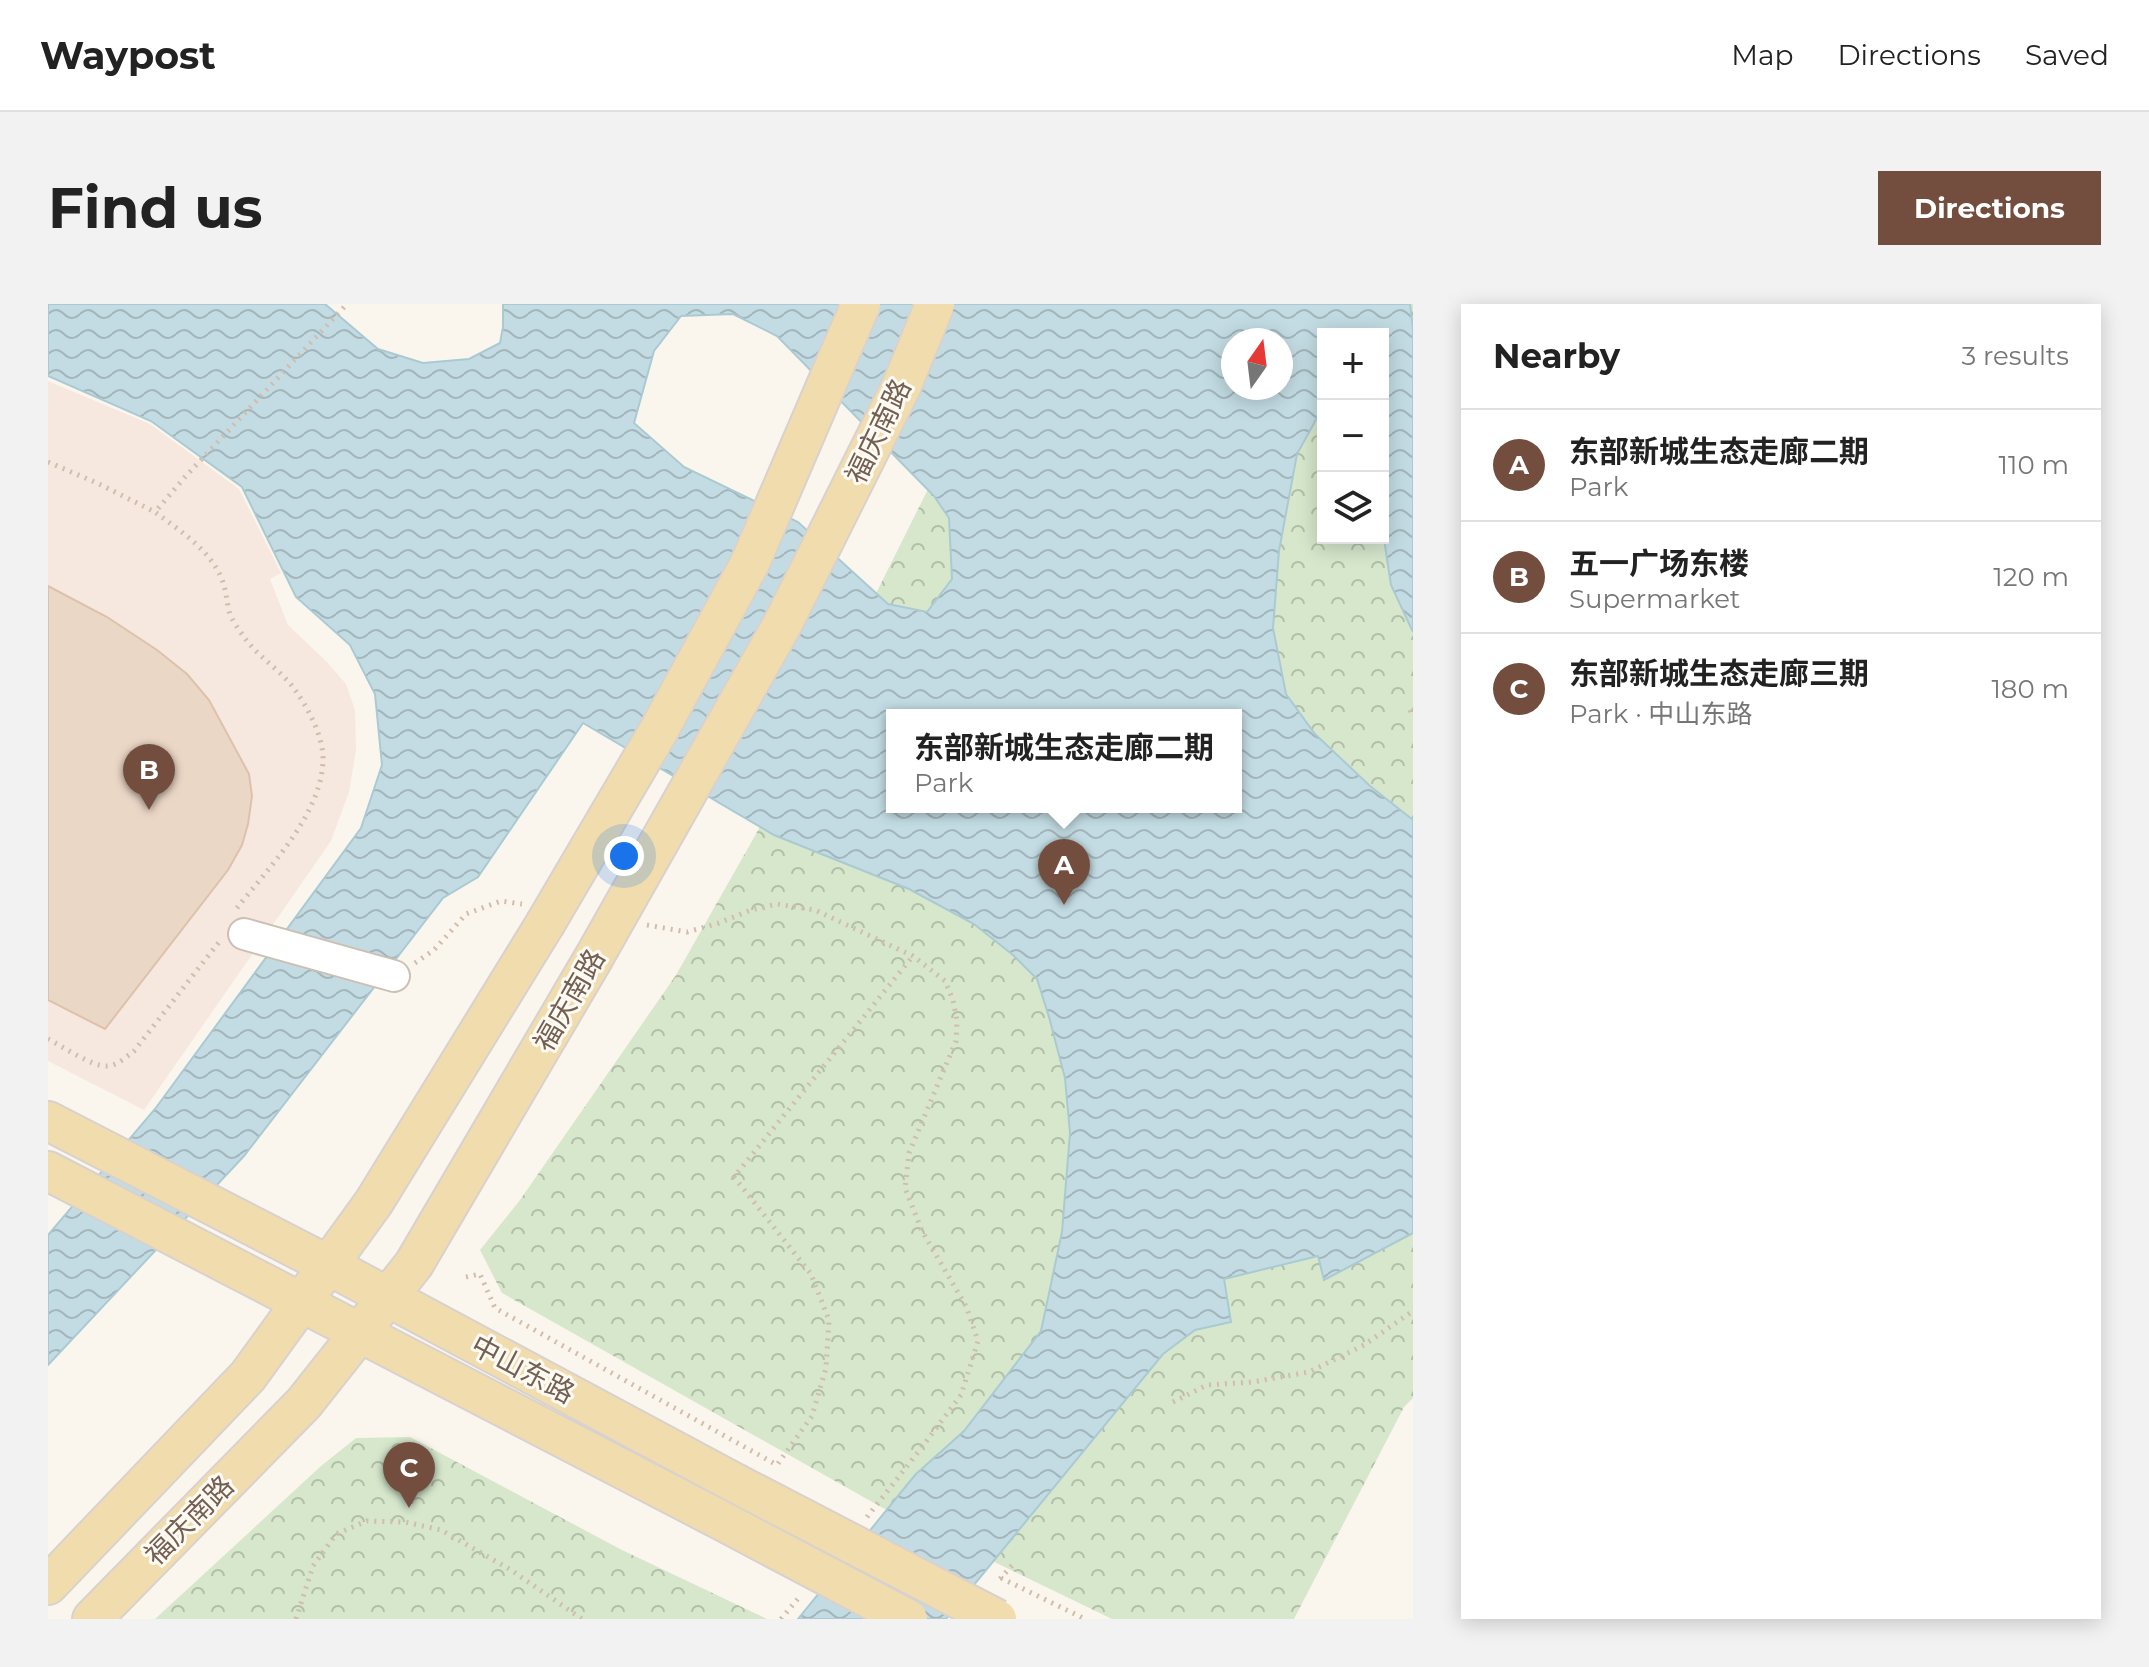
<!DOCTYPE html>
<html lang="en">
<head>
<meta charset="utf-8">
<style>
  :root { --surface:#fff; --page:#f2f2f2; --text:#222; --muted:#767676; --line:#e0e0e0; --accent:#734e3f }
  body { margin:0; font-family:Montserrat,"Noto Sans SC",sans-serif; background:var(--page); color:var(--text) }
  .controls { position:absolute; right:24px; top:24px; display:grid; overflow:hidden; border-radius:0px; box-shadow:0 4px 20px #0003 }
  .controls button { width:72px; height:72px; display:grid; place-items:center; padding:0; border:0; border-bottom:2px solid var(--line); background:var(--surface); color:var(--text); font:40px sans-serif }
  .compass { position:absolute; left:1173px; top:24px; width:72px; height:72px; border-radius:50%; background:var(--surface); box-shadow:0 4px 20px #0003; rotate:14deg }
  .you { position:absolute; left:576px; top:552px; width:28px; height:28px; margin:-20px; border:6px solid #fff; border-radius:50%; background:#1a73e8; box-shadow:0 0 0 12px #1a73e833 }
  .badge { display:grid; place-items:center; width:52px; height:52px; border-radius:50%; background:var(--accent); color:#fff; font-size:26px; font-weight:700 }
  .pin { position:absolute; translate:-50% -66px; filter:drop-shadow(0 2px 4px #0008) }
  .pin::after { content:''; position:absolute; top:42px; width:28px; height:24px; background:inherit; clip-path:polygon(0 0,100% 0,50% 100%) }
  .popup { position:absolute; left:838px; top:405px; width:356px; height:104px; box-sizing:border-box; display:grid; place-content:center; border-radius:0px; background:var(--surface); filter:drop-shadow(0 2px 6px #0005); font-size:26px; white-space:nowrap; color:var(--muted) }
  .popup b { font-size:30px; color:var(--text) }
  .popup::after { content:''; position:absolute; left:50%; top:100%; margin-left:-16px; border:16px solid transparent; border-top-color:var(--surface) }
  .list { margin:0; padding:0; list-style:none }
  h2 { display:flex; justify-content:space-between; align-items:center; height:104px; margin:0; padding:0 32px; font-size:34px }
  h2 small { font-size:26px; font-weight:400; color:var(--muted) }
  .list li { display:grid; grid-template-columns:52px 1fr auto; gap:24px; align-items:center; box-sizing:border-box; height:112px; padding:0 32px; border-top:2px solid var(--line) }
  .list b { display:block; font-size:30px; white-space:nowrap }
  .list p { margin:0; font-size:26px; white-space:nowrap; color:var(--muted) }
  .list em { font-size:26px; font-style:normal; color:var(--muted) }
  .icon { flex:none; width:44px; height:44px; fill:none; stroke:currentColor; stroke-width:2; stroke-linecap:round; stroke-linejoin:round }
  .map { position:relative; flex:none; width:1365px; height:1315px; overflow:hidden; border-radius:0px }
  header { display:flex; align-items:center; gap:48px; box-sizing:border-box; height:112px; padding:0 40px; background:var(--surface); border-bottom:2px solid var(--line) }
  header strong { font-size:38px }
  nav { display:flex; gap:44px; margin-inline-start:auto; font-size:28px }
  .intro { display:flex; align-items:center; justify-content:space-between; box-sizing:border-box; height:192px; padding:0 48px }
  h1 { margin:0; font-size:56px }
  .button { padding:20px 36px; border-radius:0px; background:var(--accent); color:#fff; font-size:28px; font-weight:700 }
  main { display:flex; gap:48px; padding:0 48px }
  aside { flex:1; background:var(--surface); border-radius:0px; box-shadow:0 4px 20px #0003 }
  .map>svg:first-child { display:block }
  .commercial { fill:#f6e8df }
  .forest { fill:url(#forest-crowns); fill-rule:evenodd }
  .water { fill:url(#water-waves); stroke:#aacad3; stroke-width:2; fill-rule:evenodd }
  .building { fill:#ebd7c6; stroke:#dec1aa; stroke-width:2 }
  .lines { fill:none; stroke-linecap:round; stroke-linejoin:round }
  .minor-casing { stroke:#ccbfb3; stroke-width:34 }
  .major-casing { stroke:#d8d2cf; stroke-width:42 }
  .path { stroke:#d2bcaa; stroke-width:5; stroke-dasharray:2 6; stroke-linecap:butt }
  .minor { stroke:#fff; stroke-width:30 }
  .major { stroke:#f1dcae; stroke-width:38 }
  .major-bridge-casing { stroke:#d8d2cf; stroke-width:42; stroke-linecap:butt }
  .major-bridge { stroke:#f1dcae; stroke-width:38 }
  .labels { text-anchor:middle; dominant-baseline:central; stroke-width:6; stroke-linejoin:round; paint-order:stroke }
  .street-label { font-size:28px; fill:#746052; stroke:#fdfaf3 }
</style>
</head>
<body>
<header>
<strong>Waypost</strong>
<nav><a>Map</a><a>Directions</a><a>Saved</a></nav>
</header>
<div class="intro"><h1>Find us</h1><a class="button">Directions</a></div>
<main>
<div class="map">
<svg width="1365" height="1315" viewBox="0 0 1365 1315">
  <defs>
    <pattern id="forest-crowns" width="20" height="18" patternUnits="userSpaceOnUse" patternTransform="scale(2)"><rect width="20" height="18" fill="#d6e7cc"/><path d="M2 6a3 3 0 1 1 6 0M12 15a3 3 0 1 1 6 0" fill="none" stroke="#b2bfa8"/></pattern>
    <pattern id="water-waves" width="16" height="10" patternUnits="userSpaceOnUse" patternTransform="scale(2)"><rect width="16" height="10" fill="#c3dce3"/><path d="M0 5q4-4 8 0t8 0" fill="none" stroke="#a3b6bb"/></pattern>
  </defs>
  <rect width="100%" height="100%" fill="#fbf6ed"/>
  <polygon class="commercial" points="0,77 102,120 191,185 233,269 222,275 240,321 279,358 298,380 307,406 308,446 301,488 283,537 96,806 0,757"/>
  <g class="forest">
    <path d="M 959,0 L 1365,0 L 1365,1094 L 1356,1103 L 1246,1315 L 1064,1315 L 833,1203 L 454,989 L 432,946 L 472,896 L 628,671 L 708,530 L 910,125 ZM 1275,30 L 1335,30 L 1335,234 L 1275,234 ZM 1185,36 L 1233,36 L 1233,84 L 1185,84 ZM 844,411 L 1188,411 L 1188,503 L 844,503 Z"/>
    <polygon points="362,1133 574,1246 719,1315 107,1315 273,1162 308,1134"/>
  </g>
  <path class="water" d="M 0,0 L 277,0 L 330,45 L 375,59 L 421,55 L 452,39 L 455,23 L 455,0 L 1362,0 L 1365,25 L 1365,328 L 1343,281 L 1335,229 L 1335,30 L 1275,30 L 1275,103 L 1249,150 L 1231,247 L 1225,324 L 1238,390 L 1267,430 L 1322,482 L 1365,516 L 1365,929 L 1276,976 L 1270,952 L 1176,975 L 1183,1018 L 1147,1026 L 1115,1050 L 898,1315 L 750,1315 L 867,1171 L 916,1127 L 993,1027 L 1014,928 L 1022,829 L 1017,774 L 1001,713 L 989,675 L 965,651 L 926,620 L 861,585 L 726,531 L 535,419 L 430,573 L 395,594 L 196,852 L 0,1061 L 0,931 L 107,805 L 313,524 L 334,461 L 327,390 L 302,341 L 248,293 L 194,183 L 103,117 L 0,72 ZM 685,10 L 729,32 L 886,192 L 901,214 L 904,275 L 879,308 L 840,300 L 750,218 L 636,163 L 586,119 L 606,47 L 633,12 ZM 1185,36 L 1233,36 L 1233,84 L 1185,84 ZM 844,411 L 1188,411 L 1188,503 L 844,503 Z"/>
  <polygon class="building" points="0,282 59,313 109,346 139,370 161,396 201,470 204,492 200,520 194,541 180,566 57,725 0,696"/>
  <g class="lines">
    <g class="minor-casing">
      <polyline id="minor" points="196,630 346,672"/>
    </g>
    <g class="major-casing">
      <g id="major">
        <polyline points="0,817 280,961 687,1179"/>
        <polyline points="0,867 665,1212"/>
        <polyline points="0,1281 200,1072 326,898 497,620"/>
        <polyline points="44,1315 256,1099 366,960 545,655"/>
      </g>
    </g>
    <g class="path">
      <polyline points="0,158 49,179 107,208"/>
      <polyline points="1362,406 1365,412"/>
      <path d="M 189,604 C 221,563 276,508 275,453 C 274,430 260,404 247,386 C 233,366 210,353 196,333 C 191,326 183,315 181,307 C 178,294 178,283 172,271 C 159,244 131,226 107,208 L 137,173 L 299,0"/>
      <polyline points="599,621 639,628 671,619 703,606 729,600 767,606 865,652 897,677 905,696 909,717 908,737 861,849 857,884 874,927 918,1002 930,1037 913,1091 871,1147 819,1213"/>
      <polyline points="367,659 386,646 418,610 453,597 474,600"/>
      <path d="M 0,735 C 14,742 43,762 58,762 C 69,762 78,753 86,747 L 171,638"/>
      <polyline points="418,973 432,970 447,1004 729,1161 764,1112 778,1064 781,1016 763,970 686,873 865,652"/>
      <polyline points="1125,1098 1159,1081 1205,1078 1261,1068 1316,1041 1365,1007"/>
      <polyline points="953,1274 1037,1315"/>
      <polyline points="952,1275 967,1258"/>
      <polyline points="248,1315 265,1262 288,1230 319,1217 357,1218 393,1226 463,1266 534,1315"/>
      <polyline points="733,1315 753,1291"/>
    </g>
    <use href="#minor" class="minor"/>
    <use href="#major" class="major"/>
    <g class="major-bridge-casing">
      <g id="major-bridge">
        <polyline points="497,620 611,426 702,259 813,0"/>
        <polyline points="545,655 734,321 854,81 887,0"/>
        <polyline points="687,1179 949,1315"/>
        <polyline points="665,1212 860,1315"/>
      </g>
    </g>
    <use href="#major-bridge" class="major-bridge"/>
  </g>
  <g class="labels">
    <g class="street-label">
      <text transform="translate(830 127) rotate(-64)">福庆南路</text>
      <text transform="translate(521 696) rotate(-60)">福庆南路</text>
      <text transform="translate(475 1065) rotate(28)">中山东路</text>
      <text transform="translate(141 1216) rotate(-45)">福庆南路</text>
    </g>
  </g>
</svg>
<div class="controls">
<button>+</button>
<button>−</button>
<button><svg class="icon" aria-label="layers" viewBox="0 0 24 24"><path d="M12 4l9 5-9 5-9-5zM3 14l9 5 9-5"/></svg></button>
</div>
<svg class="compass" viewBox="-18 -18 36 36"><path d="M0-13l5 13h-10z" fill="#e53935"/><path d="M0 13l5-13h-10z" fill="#767676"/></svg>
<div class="you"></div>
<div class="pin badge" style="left:1016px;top:601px">A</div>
<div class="popup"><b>东部新城生态走廊二期</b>Park</div>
<div class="pin badge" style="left:101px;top:506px">B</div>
<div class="pin badge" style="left:361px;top:1204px">C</div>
</div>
<aside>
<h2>Nearby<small>3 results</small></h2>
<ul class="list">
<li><span class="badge">A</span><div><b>东部新城生态走廊二期</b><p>Park</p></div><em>110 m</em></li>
<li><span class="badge">B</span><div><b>五一广场东楼</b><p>Supermarket</p></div><em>120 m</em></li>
<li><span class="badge">C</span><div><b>东部新城生态走廊三期</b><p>Park · 中山东路</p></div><em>180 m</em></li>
</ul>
</aside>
</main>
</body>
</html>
